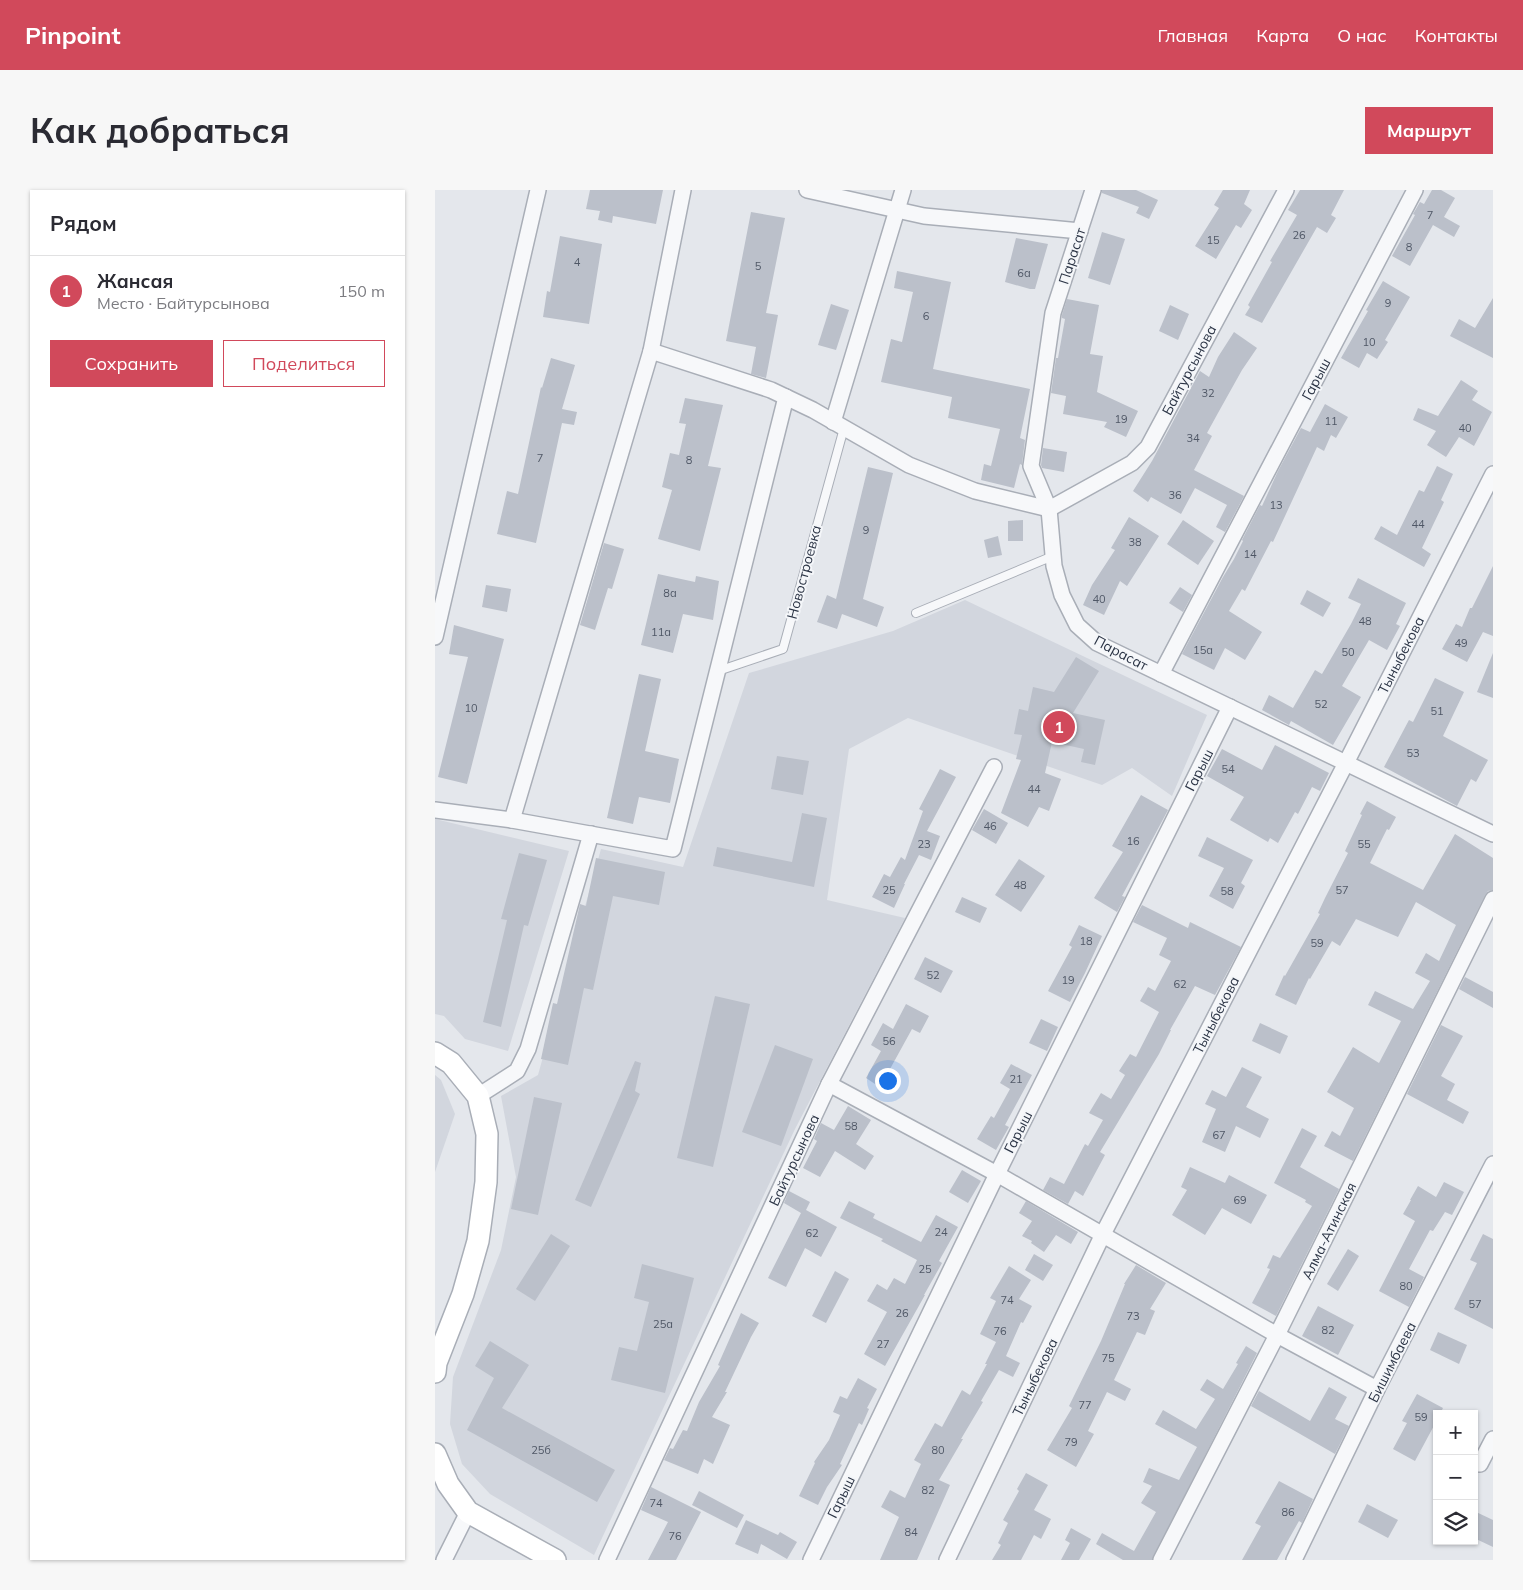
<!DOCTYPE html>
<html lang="ru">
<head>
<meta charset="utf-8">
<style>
  :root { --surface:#fff; --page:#f7f7f7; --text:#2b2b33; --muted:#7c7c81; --line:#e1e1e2; --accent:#d1495b }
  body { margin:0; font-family:Mulish,sans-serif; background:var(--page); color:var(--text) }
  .controls { position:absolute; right:15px; bottom:15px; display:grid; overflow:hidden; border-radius:0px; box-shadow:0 1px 4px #0004 }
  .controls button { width:45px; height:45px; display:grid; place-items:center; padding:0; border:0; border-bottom:1px solid var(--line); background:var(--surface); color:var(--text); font:25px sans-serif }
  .you { position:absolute; left:452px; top:890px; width:18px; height:18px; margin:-12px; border:4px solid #fff; border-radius:50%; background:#1a73e8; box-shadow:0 0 0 8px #1a73e833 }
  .badge { display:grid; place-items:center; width:32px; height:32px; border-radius:50%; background:var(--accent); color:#fff; font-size:16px; font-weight:700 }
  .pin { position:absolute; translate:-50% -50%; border:2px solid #fff; box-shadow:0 1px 5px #0006 }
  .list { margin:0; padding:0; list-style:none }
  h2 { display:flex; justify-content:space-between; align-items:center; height:65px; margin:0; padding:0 20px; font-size:21px }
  h2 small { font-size:16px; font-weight:400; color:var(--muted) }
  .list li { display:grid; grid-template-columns:32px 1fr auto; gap:15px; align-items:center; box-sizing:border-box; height:70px; padding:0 20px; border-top:1px solid var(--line) }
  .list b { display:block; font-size:19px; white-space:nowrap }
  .list p { margin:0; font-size:16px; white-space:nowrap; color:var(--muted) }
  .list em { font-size:16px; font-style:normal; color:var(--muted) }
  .actions { display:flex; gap:10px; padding:15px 20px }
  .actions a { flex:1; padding:11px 0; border:1px solid var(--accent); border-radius:0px; text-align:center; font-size:18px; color:var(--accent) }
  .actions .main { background:var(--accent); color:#fff }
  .icon { flex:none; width:28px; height:28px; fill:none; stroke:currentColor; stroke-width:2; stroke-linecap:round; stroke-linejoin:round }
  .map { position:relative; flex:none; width:1058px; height:1370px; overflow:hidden; border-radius:0px }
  header { display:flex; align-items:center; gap:30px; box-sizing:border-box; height:70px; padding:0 25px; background:var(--accent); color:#fff }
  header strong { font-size:24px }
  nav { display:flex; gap:28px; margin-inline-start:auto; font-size:18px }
  .intro { display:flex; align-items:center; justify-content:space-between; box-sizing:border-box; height:120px; padding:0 30px }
  h1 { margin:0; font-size:35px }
  .button { padding:12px 22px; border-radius:0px; background:var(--accent); color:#fff; font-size:18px; font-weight:700 }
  main { display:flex; gap:30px; padding:0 30px }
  aside { flex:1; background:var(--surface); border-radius:0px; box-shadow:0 1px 4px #0004 }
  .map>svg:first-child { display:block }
  .built { fill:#d2d6de }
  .building { fill:#bbc0ca }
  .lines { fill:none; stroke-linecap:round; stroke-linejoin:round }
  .service-casing { stroke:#a9aeb7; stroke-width:10 }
  .minor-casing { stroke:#a9aeb7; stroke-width:18 }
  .secondary-casing { stroke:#a9aeb7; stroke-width:24 }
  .service { stroke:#f7f8fa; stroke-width:8 }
  .minor { stroke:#f7f8fa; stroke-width:15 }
  .secondary { stroke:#fff; stroke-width:21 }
  .labels { text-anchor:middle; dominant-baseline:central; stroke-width:4; stroke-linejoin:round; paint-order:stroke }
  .number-label { font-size:11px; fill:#4f5766 }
  .street-label { font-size:14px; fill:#2b3445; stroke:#f4f6f9 }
</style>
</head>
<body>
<header>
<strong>Pinpoint</strong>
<nav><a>Главная</a><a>Карта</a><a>О нас</a><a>Контакты</a></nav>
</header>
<div class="intro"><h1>Как добраться</h1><a class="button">Маршрут</a></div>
<main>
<aside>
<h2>Рядом<small></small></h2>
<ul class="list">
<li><span class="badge">1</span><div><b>Жансая</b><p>Место · Байтурсынова</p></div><em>150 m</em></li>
</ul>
<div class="actions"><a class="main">Сохранить</a><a>Поделиться</a></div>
</aside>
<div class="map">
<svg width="1058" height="1370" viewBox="0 0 1058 1370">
  <rect width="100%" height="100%" fill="#e4e7ec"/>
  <g class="built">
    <polygon points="530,410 772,525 737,606 697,578 667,595 473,528 414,559 392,710 470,728 360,939 159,1365 55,1304 27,1274 15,1234 18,1187 66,1060 81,987 66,906 103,885 166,659 248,677 314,483 458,441"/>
    <polygon points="0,629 134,661 73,861 30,849 9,826 0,824"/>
    <polygon points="0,885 6,890 20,924 0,982"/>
  </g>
  <g class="building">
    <polygon points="155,0 228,0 221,34 178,26 177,33 163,30 165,21 151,19"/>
    <polygon points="667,0 701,0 723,10 714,29 701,23 704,17 667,3"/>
    <polygon points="788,0 815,0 809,14 817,20 806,38 801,35 781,69 760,56 784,18 779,15"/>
    <polygon points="865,0 909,0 896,25 901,28 892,43 882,37 827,133 810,125 815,117 813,115 837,72 835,71 862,25 853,20"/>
    <polygon points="997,0 1006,0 1020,8 1009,27 1025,36 1019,47 998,35 975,76 957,66 980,25 978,24 985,12 989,14"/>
    <polygon points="316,22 350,28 331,123 343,125 331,188 316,184 321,157 291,151"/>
    <polygon points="667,42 690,49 675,95 653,88"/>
    <polygon points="125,46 167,54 154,134 108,127 112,101 115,102"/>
    <polygon points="581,48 613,54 600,99 595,99 570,92"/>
    <polygon points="462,81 516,92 498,179 595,199 585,248 590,250 587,275 585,274 579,298 546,290 549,274 556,276 565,239 513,228 517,207 446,192 456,149 467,152 478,102 459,98"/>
    <polygon points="948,91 975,107 950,150 953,152 942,169 932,163 924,178 906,168 933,121 931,120"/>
    <polygon points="1058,108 1058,168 1015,146 1024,129 1040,138"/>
    <polygon points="632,109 664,115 655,164 668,166 662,202 703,221 691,247 669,237 672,232 628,224 631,206 616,203 621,168 623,168 630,129 627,128 627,125"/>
    <polygon points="396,114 414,120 401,160 383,155"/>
    <polygon points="735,115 754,124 743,150 724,141"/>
    <polygon points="799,142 822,158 807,180 783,223 772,243 777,246 759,280 809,306 790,342 781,337 792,315 760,298 746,324 716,307 713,312 698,301 717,271 765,181 774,187 783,167"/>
    <polygon points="116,168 140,175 127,219 142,222 139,235 127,233 101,353 62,344 72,301 83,304 106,197 107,198"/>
    <polygon points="1026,190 1043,201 1037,210 1057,222 1039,256 1024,247 1011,267 992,255 1001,241 978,230 983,218 1003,226"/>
    <polygon points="250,208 288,215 273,276 286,278 265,361 223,349 237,300 227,297 235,263 244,265 251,234 244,233"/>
    <polygon points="890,214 913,227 901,248 896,245 889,261 882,257 838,352 836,351 810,401 807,399 794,421 827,442 810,470 790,458 779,480 747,464 788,387 799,369 808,351 807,350 825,315 827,316 843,281 866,238 875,242"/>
    <polygon points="608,258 632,262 629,282 607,278 606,275"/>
    <polygon points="1002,276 1018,284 1006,310 1009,312 987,358 996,364 989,377 939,349 946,336 962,345 984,300 989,302"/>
    <polygon points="433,277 458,283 428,409 449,417 442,437 407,424 402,439 382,432 392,405 401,409"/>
    <polygon points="694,327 724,346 692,396 685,391 669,425 648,415 657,395 680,360 676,358"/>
    <polygon points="588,330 588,351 573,351 573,331"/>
    <polygon points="748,330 779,351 763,375 732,354"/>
    <polygon points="563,346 567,365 553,368 549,350"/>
    <polygon points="169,353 189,359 177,399 173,398 160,440 145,435"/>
    <polygon points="1058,376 1058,446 1048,442 1032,472 1007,459 1021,434 1027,437 1035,418 1037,418"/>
    <polygon points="223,384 260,392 261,386 284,391 278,430 248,424 238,463 206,455"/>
    <polygon points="923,388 971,413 961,434 965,436 952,460 934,450 907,496 926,507 898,555 856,531 854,535 827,520 834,505 858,518 880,480 887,484 916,434 926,414 913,408"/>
    <polygon points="51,395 76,399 72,422 47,417"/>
    <polygon points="745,397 757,405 748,422 734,413"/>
    <polygon points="872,400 896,413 888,427 865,414"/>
    <polygon points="19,435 69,449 32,594 3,587 33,467 14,464"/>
    <polygon points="1058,463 1058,508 1042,502"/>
    <polygon points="641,467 664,481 638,523 670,530 660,575 646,572 649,559 617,552 610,583 626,589 614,621 604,617 593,637 566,623 586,570 581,569 587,545 579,544 584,519 593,521 598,497 619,502"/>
    <polygon points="204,484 226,489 210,561 244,569 235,613 204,607 198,634 172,628"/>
    <polygon points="1000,488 1029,502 1008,546 1053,570 1041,592 1036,589 1022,616 949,577 974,530 978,532"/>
    <polygon points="840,555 894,583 885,601 877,597 863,624 860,622 843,653 835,648 833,652 795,630 809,607 772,586 787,559 827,580"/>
    <polygon points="342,566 374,571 368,605 336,599"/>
    <polygon points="505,579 521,587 492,641 505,646 496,670 484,665 469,694 470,694 459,718 437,707 449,684 455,687 466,667 470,670 488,621 484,619"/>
    <polygon points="706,605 733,620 687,706 690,707 682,722 659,708 688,662 677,656"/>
    <polygon points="932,611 961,627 954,640 952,639 935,673 988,700 1020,644 1058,668 1058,700 1053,701 1050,705 918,971 889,956 897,941 905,946 919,918 892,902 918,857 944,873 966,831 933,815 940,801 978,819 995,791 980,783 991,763 1004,771 1021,735 981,712 963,747 921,729 905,756 897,751 875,789 874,788 861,815 840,805 849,785 850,786 885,724 883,723 890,708 913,663 910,661 927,625 925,624"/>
    <polygon points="549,619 573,633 561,654 537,640"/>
    <polygon points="367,623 392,628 379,697 278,676 282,657 357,672"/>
    <polygon points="772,647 818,670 806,693 810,696 798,719 774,706 789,678 763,666"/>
    <polygon points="84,663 112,670 93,736 89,735 66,837 48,832 72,730 66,729"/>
    <polygon points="161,668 230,682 224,715 178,706 158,800 149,798 133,875 106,869 118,813 122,814 145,714 151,716"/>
    <polygon points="584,669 610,686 586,722 560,705"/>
    <polygon points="527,707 552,718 545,733 520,722"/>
    <polygon points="707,715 753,738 755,732 806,757 780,805 760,796 735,840 736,840 724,864 665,962 670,965 648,1006 640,1001 633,1014 608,1000 615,987 629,994 650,954 653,956 668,930 654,923 666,903 676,909 690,885 684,881 695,864 701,867 724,822 705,811 713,797 720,801 736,771 724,765 732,748 698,732"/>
    <polygon points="644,735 667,746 650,783 635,812 613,801 637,757 634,755"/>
    <polygon points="490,767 518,781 506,803 479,789"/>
    <polygon points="1030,787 1058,802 1058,818 1024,799"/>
    <polygon points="280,806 315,814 278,977 242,968"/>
    <polygon points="471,814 494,826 485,843 477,839 455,879 465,885 455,904 431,888 446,861 436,855 448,833 458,839"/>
    <polygon points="606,829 623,837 612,861 594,853"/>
    <polygon points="825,833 853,846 845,864 817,851"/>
    <polygon points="1006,835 1028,846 1006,886 1020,894 1012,910 1034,922 1028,934 972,904"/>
    <polygon points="340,855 378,869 346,956 307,942"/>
    <polygon points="200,871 206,873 200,901 205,904 156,1017 140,1010"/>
    <polygon points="576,874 597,885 570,935 574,937 561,960 542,949 556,926 559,928 575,899 565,893"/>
    <polygon points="807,877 827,887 811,917 834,929 825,948 801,936 790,962 767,952 781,919 770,914 777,900 791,907"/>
    <polygon points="99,907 127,913 103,1025 76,1019"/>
    <polygon points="413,916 436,930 421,954 439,966 430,980 400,961 385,987 368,978 382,951 379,949 386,933 399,940"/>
    <polygon points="867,938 882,946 865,977 904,999 841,1126 817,1113 835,1079 832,1078 838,1065 845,1068 877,1016 870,1012 871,1010 839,993"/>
    <polygon points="755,977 790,993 794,985 832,1005 816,1034 787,1018 770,1045 737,1025 752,1000 746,997"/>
    <polygon points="527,980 546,991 533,1013 514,1002"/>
    <polygon points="1009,992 1029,1002 1017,1025 1010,1022 998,1041 995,1040 974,1079 989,1087 974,1117 944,1101 980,1031 968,1024 976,1010 975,1010 983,996 1001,1007"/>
    <polygon points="354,1001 375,1012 371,1020 402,1037 386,1067 370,1058 351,1097 333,1088 366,1023 349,1013"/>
    <polygon points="414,1011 440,1024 438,1028 486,1052 501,1025 523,1037 504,1071 507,1073 489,1105 490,1105 450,1176 429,1164 452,1122 432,1111 442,1094 452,1100 459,1088 470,1094 482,1070 446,1051 448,1049 405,1028"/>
    <polygon points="591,1011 643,1042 636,1054 621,1045 609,1062 596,1053 597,1051 587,1046 597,1031 584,1023"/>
    <polygon points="116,1044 135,1056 100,1111 81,1099"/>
    <polygon points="1048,1044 1058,1049 1058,1139 1019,1119 1042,1073 1035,1070"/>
    <polygon points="913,1059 924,1066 903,1101 892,1094"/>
    <polygon points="599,1064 618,1075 608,1091 590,1080"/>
    <polygon points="207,1074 259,1088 230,1203 176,1190 184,1157 202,1161 214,1112 199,1108"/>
    <polygon points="701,1075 731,1093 715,1119 720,1121 710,1145 702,1142 679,1190 696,1199 690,1211 672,1202 653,1241 659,1244 641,1277 612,1260 637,1218 634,1216 666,1151 690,1094 689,1094"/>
    <polygon points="574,1076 596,1090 584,1109 597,1116 588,1133 586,1132 571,1166 585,1173 578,1187 564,1180 546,1211 548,1212 526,1249 528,1249 504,1290 515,1295 482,1370 445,1370 464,1327 446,1317 455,1300 470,1308 486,1274 479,1270 500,1233 507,1237 527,1200 535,1205 552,1174 550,1174 561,1152 545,1144 561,1111 555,1108"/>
    <polygon points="400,1081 414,1089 391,1133 377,1126"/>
    <polygon points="883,1116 919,1135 903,1165 867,1146"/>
    <polygon points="306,1123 324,1133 316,1147 290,1202 292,1202 277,1227 295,1235 278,1274 269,1269 263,1284 229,1270 235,1258 238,1259 248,1240 252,1241 264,1212 285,1176 283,1175"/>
    <polygon points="1003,1142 1032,1155 1024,1174 995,1160"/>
    <polygon points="55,1151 94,1175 67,1218 180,1280 162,1312 32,1240 59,1188 40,1176"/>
    <polygon points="811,1156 822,1163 717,1370 688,1370 661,1354 667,1343 699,1361 721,1322 706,1313 717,1296 708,1292 714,1278 744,1290 762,1257 720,1234 728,1220 761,1239 780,1209 765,1200 772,1189 788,1199 803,1174 801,1173"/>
    <polygon points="423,1188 442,1199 432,1218 434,1219 427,1235 424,1233 405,1274 407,1275 392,1297 383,1315 364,1306 380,1273 379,1272 394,1250 405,1225 398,1222 405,1206 412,1209"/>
    <polygon points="894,1197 912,1207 900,1229 914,1236 900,1264 816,1216 824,1201 875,1231"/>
    <polygon points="982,1204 1008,1218 1005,1224 1002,1224 1002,1230 980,1271 958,1259 972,1233 967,1231"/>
    <polygon points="591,1283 613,1295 599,1320 616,1329 606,1349 599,1345 586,1370 557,1370 566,1355 563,1353 573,1333 568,1330 584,1301 582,1299"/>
    <polygon points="844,1291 878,1309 867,1333 864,1331 842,1370 807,1370 826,1336 820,1333"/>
    <polygon points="216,1297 266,1322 241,1370 213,1370 233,1332 206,1320"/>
    <polygon points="264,1301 309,1325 302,1338 257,1315"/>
    <polygon points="932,1314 963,1330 953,1348 923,1332"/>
    <polygon points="1039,1321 1058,1330 1058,1357 1039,1348"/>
    <polygon points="311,1330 343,1345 345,1342 362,1352 352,1369 326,1354 323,1364 300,1354"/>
    <polygon points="636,1338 656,1349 644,1370 626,1370 635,1353 630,1350"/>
  </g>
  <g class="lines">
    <g class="service-casing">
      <g id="service">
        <polyline points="481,423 618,366"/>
        <polyline points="283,481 348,459 409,238"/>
      </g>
    </g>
    <g class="minor-casing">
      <g id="minor">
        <polyline points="372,0 489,26 645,41"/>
        <polyline points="658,0 618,123 596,276 614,319 619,376 627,405 642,435 662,453 1058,644"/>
        <polyline points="216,161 336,200 378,220 474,275 540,301 614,319"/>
        <polyline points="398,232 468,0"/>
        <polyline points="614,319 697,273 713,257 851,0"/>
        <polyline points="0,447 103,0"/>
        <polyline points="726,484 980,0"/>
        <polyline points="0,620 77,630 238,659 351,207"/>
        <polyline points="77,630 216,161 248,0"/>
        <polyline points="394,894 562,984 842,1145 942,1199"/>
        <polyline points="43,906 82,881 93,859 156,644"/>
        <polyline points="1045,1274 1058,1249"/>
        <polyline points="9,1370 33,1322"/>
        <polyline points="172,1370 394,894 559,577"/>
        <polyline points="376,1370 562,984 795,517"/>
        <polyline points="512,1370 668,1044 911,573 1058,284"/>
        <polyline points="726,1370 842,1145 1058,709"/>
        <polyline points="859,1370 942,1199 1058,974"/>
      </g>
    </g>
    <g class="secondary-casing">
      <g id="secondary">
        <polyline points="0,863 16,873 43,906 52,944 51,992 43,1051 28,1104 1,1173 0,1182"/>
        <polyline points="0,1264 13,1294 33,1322 120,1370"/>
      </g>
    </g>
    <use href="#service" class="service"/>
    <use href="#minor" class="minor"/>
    <use href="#secondary" class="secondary"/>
  </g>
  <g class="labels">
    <g class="number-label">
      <text x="995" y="25">7</text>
      <text x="864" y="45">26</text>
      <text x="778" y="50">15</text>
      <text x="974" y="57">8</text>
      <text x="142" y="72">4</text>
      <text x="323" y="76">5</text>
      <text x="589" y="83">6а</text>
      <text x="953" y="113">9</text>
      <text x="491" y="126">6</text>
      <text x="934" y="152">10</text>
      <text x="773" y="203">32</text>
      <text x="686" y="229">19</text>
      <text x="896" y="231">11</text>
      <text x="1030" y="238">40</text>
      <text x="758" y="248">34</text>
      <text x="105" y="268">7</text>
      <text x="254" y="270">8</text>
      <text x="740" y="305">36</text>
      <text x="841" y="315">13</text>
      <text x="983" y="334">44</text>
      <text x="431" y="340">9</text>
      <text x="700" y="352">38</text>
      <text x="815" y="364">14</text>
      <text x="235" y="403">8а</text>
      <text x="664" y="409">40</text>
      <text x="930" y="431">48</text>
      <text x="226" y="442">11а</text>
      <text x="1026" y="453">49</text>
      <text x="768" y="460">15а</text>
      <text x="913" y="462">50</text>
      <text x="886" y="514">52</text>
      <text x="36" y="518">10</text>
      <text x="1002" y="521">51</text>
      <text x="978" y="563">53</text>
      <text x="793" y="579">54</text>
      <text x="599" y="599">44</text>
      <text x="555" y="636">46</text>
      <text x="698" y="651">16</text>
      <text x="489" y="654">23</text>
      <text x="929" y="654">55</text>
      <text x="585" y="695">48</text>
      <text x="454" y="700">25</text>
      <text x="907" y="700">57</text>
      <text x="792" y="701">58</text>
      <text x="651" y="751">18</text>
      <text x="882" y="753">59</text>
      <text x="498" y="785">52</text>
      <text x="633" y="790">19</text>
      <text x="745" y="794">62</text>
      <text x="454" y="851">56</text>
      <text x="581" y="889">21</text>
      <text x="416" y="936">58</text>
      <text x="784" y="945">67</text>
      <text x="805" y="1010">69</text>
      <text x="506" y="1042">24</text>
      <text x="377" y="1043">62</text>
      <text x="490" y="1079">25</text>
      <text x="971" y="1096">80</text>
      <text x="572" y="1110">74</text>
      <text x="1040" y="1114">57</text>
      <text x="467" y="1123">26</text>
      <text x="698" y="1126">73</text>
      <text x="228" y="1134">25а</text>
      <text x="893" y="1140">82</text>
      <text x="565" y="1141">76</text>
      <text x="448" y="1154">27</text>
      <text x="673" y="1168">75</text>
      <text x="650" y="1215">77</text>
      <text x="986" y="1227">59</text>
      <text x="636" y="1252">79</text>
      <text x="106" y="1260">25б</text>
      <text x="503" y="1260">80</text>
      <text x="493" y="1300">82</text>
      <text x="221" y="1313">74</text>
      <text x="853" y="1322">86</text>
      <text x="476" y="1342">84</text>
      <text x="240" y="1346">76</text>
    </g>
    <g class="street-label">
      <text transform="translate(637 66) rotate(-72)">Парасат</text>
      <text transform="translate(754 180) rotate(-62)">Байтурсынова</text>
      <text transform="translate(881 189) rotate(-62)">Гарыш</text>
      <text transform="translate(369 382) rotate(-75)">Новостроевка</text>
      <text transform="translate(686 463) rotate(28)">Парасат</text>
      <text transform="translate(966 465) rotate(-63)">Тыныбекова</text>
      <text transform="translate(764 580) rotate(-63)">Гарыш</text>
      <text transform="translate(781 825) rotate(-63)">Тыныбекова</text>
      <text transform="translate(583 942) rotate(-63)">Гарыш</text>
      <text transform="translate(359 970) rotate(-65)">Байтурсынова</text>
      <text transform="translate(894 1041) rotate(-64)">Алма-Атинская</text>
      <text transform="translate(957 1172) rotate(-63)">Бишимбаева</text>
      <text transform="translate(600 1187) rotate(-64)">Тыныбекова</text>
      <text transform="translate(406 1307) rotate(-64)">Гарыш</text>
    </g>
  </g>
</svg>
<div class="controls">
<button>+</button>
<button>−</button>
<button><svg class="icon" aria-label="layers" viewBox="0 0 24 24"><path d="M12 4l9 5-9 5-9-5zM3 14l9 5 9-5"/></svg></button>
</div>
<div class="you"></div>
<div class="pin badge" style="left:624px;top:537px">1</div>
</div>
</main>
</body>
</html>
